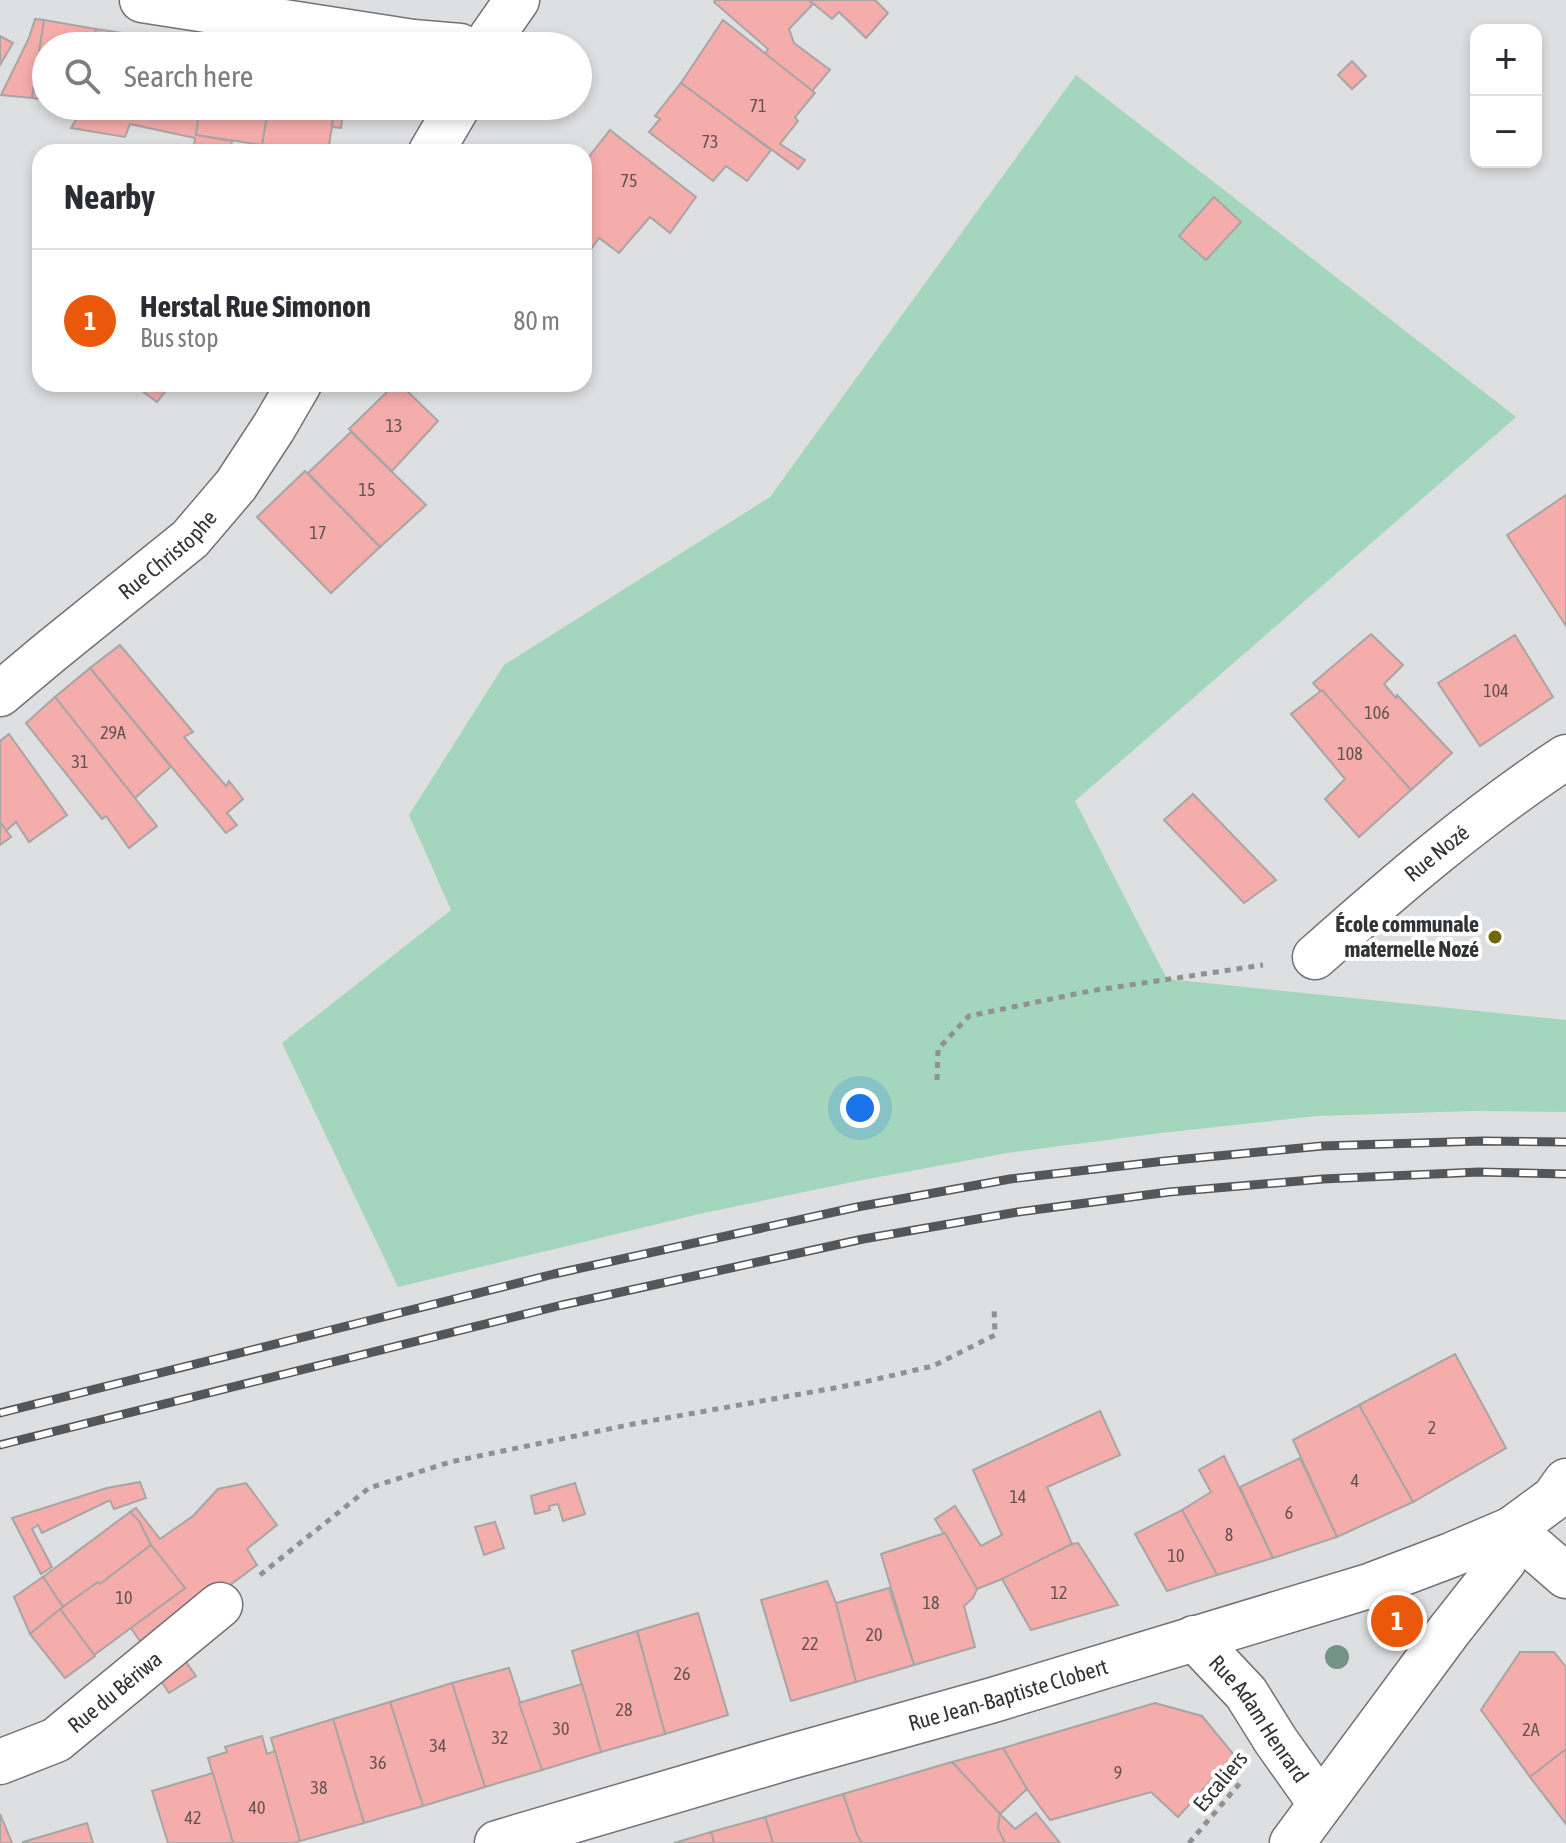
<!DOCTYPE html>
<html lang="en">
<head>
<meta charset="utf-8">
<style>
  :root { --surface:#fff; --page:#f2f2f3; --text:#2b2b33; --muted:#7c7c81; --line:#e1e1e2; --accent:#ea580c }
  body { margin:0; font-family:"Asap Condensed",sans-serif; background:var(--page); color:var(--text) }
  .controls { position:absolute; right:24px; top:24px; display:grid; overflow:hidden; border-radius:16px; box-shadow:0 4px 12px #0003 }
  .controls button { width:72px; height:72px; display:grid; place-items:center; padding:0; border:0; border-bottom:2px solid var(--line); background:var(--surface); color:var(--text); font:40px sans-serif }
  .you { position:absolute; left:860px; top:1108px; width:28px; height:28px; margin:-20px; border:6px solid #fff; border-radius:50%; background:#1a73e8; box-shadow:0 0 0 12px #1a73e833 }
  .badge { display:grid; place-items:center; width:52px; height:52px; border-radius:50%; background:var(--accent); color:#fff; font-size:26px; font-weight:700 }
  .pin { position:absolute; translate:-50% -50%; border:4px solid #fff; box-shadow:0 2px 8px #0006 }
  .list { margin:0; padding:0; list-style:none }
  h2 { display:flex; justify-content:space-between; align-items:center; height:104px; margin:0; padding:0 32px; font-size:34px }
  h2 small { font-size:26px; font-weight:400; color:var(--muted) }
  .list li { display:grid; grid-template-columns:52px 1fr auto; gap:24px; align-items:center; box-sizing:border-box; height:144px; padding:0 32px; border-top:2px solid var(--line) }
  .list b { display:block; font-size:30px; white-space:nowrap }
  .list p { margin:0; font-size:26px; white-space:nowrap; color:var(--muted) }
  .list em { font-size:26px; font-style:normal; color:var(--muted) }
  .icon { flex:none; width:44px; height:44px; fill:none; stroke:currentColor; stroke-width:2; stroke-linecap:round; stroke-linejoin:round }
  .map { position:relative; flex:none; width:1566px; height:1843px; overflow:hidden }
  .search { position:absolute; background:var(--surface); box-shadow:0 4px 12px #0003; left:32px; top:32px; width:560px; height:88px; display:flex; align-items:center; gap:20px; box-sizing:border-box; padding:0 28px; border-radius:44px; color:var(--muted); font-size:30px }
  .panel { position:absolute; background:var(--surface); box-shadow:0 4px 12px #0003; left:32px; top:144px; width:560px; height:248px; border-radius:24px }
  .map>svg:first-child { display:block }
  .green { fill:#a3d6bc }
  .building { fill:#f5adab; stroke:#a9a5a5; stroke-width:2 }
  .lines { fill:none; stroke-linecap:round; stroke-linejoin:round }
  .minor-casing { stroke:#737376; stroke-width:47 }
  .path { stroke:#909193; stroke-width:5; stroke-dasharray:6 6; stroke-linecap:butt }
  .minor { stroke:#fff; stroke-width:44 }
  .rail-casing { stroke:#555657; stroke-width:9 }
  .rail { stroke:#fff; stroke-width:6; stroke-dasharray:18; stroke-linecap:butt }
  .tree { fill:#759387 }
  .poi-dot { fill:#706901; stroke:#fff; stroke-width:3 }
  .labels { text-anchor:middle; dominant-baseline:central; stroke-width:8; stroke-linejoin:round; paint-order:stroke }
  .number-label { font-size:18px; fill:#635252 }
  .street-label { font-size:22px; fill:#323334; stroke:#fff }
  .poi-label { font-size:22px; font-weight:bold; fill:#323334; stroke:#fff; text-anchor:end }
</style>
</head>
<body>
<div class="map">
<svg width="1566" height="1843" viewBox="0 0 1566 1843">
  <rect width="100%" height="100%" fill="#dedfe1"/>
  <polygon class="green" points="1076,75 1516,417 1075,801 1167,979 1566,1020 1566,1112 1473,1111 1317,1116 1161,1133 1007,1153 852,1182 699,1214 398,1287 282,1043 451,910 409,815 504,665 770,497"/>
  <g class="building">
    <polygon points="715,0 809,0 813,4 789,29 794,43 830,70 812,91 765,54 768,49 714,2"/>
    <polygon points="809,0 875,0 888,13 866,38 839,12 832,19"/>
    <polygon points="35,19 44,20 32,98 1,95 29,38"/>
    <polygon points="44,20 96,29 93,46 46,46 46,100 32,98"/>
    <polygon points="723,20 815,93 795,117 798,121 780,144 805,160 798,169 681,83"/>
    <polygon points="96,29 149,37 148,46 93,46"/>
    <polygon points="0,36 13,43 0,65"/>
    <polygon points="149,37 181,43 181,46 148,46"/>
    <polygon points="1352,61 1366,76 1352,89 1338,75"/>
    <polygon points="681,83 771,150 747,181 726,166 713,181 649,132 660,119 655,116"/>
    <polygon points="84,106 138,113 139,106 200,106 196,135 232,141 230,152 193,152 195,138 130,124 125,137 71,128"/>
    <polygon points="90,106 139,106 138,113"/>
    <polygon points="200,106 269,106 262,145 196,135"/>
    <polygon points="269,106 335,106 328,152 300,152 262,145"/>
    <polygon points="335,106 344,106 341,128 332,127"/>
    <polygon points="610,130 696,197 670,233 650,217 619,253 599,238 584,259 584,163"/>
    <polygon points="262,145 300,152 308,152 263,152"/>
    <polygon points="1214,197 1241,222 1206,260 1179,236"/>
    <polygon points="133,384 171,384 157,402"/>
    <polygon points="395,384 400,384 438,421 392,471 349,429"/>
    <polygon points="351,432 426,505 380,547 308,473"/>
    <polygon points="305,471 380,547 331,593 257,517"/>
    <polygon points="1566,495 1566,626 1507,535"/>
    <polygon points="1371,634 1403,665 1384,684 1396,698 1397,695 1452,753 1411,790 1313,683"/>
    <polygon points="1515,635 1553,697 1480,746 1438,683"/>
    <polygon points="120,645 193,732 184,737 226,786 229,781 243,799 227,813 237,825 226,833 90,668"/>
    <polygon points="90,668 171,767 135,798 55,697"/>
    <polygon points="1322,690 1411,790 1359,837 1325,799 1345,779 1291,714"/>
    <polygon points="55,697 157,826 129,848 106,816 102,819 26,723"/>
    <polygon points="9,734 67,815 29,842 16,822 6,831 0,822 0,741"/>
    <polygon points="1193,794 1276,880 1244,903 1164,820"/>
    <polygon points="0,822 11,837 0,845"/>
    <polygon points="1455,1354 1506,1448 1413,1502 1359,1405"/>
    <polygon points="1359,1405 1413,1502 1337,1537 1293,1440"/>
    <polygon points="1100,1411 1120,1455 1047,1487 1072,1544 1002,1579 977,1589 935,1519 955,1506 981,1546 1002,1535 973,1470"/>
    <polygon points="1224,1456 1273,1558 1217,1575 1182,1510 1211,1492 1199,1470"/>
    <polygon points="1300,1458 1337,1537 1273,1558 1240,1487"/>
    <polygon points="140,1482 146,1498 114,1509 110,1500 42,1533 38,1525 32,1529 52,1567 41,1574 12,1518 107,1488"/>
    <polygon points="246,1483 277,1525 247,1549 257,1565 145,1648 130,1627 132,1627 185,1588 151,1545 139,1521 130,1512 136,1508 160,1539 193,1516 218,1489"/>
    <polygon points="575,1483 585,1514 563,1521 558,1504 549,1506 550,1510 535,1514 531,1496"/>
    <polygon points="1182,1510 1217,1575 1167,1591 1135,1534"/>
    <polygon points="130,1512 139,1521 151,1545 100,1584 98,1582 63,1607 43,1577"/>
    <polygon points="495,1522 504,1548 484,1555 475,1527"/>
    <polygon points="945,1533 977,1589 973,1598 964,1606 975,1647 914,1665 881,1554"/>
    <polygon points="1078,1543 1118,1605 1031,1630 1002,1579 1072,1544"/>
    <polygon points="151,1545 185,1588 94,1655 60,1609 98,1582 100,1584"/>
    <polygon points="43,1577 63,1607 30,1634 14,1597"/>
    <polygon points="827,1581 836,1603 856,1682 791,1701 761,1600"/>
    <polygon points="889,1588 914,1665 856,1682 836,1603"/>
    <polygon points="60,1609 95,1656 65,1678 30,1634"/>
    <polygon points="698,1613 728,1715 665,1734 637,1631"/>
    <polygon points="637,1631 665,1734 601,1752 572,1651"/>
    <polygon points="1520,1652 1554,1652 1566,1667 1566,1749 1530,1777 1481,1710"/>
    <polygon points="181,1655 196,1676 169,1693 155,1672"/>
    <polygon points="509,1668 542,1770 485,1787 452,1683"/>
    <polygon points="452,1683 485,1787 423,1806 390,1702"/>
    <polygon points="582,1684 601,1752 542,1770 519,1703"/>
    <polygon points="390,1702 423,1806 364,1823 333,1719"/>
    <polygon points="1155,1703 1202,1716 1234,1755 1178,1817 1151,1792 1050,1820 1027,1789 1003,1748"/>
    <polygon points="333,1719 364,1823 300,1841 271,1738"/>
    <polygon points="262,1736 267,1754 275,1751 300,1841 294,1843 233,1843 208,1758 227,1752 225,1747"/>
    <polygon points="1003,1748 1027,1789 1000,1814 952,1762"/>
    <polygon points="1566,1749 1566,1824 1530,1777"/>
    <polygon points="952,1762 1000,1814 998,1828 1005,1843 862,1843 857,1835 843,1794"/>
    <polygon points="213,1773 233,1843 168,1843 152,1791"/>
    <polygon points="843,1794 857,1835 862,1843 773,1843 765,1817"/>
    <polygon points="1036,1813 1060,1843 1005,1843 998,1828 1000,1814 1015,1829"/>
    <polygon points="0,1814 12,1843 0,1843"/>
    <polygon points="765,1817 773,1843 714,1843 711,1832"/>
    <polygon points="87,1823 93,1843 23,1843 23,1842"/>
    <polygon points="711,1832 714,1843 674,1843"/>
  </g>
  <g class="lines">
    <g class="minor-casing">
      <g id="minor">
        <polyline points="142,0 413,42 460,46"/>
        <polyline points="485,46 517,0"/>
        <polyline points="431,152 458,106"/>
        <path id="s1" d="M 0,694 L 50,652 L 190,539 L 236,485 L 274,427 L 299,384"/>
        <path id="s2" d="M 1315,957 C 1395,886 1476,816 1566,757"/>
        <polyline points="1512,1529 1566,1576"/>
        <path id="s3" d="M 1194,1638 L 1246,1693 L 1276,1741 L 1320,1803"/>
        <path id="s4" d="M 0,1762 L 56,1740 L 220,1605"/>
        <path id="s5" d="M 497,1843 L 789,1757 L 993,1700 L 1369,1586 L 1451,1555 L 1512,1529 L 1554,1498 L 1566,1481"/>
        <polyline points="1292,1843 1448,1632 1504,1561 1512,1529"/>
      </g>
    </g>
    <g class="path">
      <polyline points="937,1080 938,1049 969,1016 1090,991 1263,965"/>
      <polyline points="260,1575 369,1488 450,1462 633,1424 851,1385 933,1366 995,1335 994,1306"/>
      <polyline points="1189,1843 1240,1783"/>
    </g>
    <use href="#minor" class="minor"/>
    <g class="rail-casing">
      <g id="rail">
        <polyline points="0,1413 554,1274 857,1207 1010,1179 1165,1161 1322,1146 1482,1141 1566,1142"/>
        <polyline points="0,1445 562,1305 863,1239 1018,1212 1169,1192 1323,1179 1479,1172 1566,1174"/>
      </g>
    </g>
    <use href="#rail" class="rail"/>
  </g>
  <circle class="tree" cx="1337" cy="1657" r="12"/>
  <circle class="poi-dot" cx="1495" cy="937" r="8"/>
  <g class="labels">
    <g class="number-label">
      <text x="758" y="105">71</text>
      <text x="710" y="141">73</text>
      <text x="629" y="180">75</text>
      <text x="394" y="425">13</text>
      <text x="367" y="489">15</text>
      <text x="318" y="532">17</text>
      <text x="1496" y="690">104</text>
      <text x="1377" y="712">106</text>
      <text x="113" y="732">29A</text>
      <text x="1350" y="753">108</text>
      <text x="80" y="761">31</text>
      <text x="1432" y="1427">2</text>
      <text x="1355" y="1480">4</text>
      <text x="1018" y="1496">14</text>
      <text x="1289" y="1512">6</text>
      <text x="1229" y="1534">8</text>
      <text x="1176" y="1555">10</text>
      <text x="1059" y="1592">12</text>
      <text x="124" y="1597">10</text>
      <text x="931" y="1602">18</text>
      <text x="874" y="1634">20</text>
      <text x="810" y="1643">22</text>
      <text x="682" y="1673">26</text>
      <text x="624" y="1709">28</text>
      <text x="561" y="1728">30</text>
      <text x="1531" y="1729">2A</text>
      <text x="500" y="1737">32</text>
      <text x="438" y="1745">34</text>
      <text x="378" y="1762">36</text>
      <text x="1118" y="1772">9</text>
      <text x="319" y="1787">38</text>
      <text x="257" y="1807">40</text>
      <text x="193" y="1817">42</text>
    </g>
    <g class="street-label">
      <text stroke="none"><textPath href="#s1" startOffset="218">Rue Christophe</textPath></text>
      <text stroke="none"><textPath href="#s2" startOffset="160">Rue Nozé</textPath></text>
      <text stroke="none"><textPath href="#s4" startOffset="136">Rue du Bériwa</textPath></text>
      <text stroke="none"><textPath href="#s5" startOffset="532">Rue Jean-Baptiste Clobert</textPath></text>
      <text stroke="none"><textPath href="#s3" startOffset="104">Rue Adam Henrard</textPath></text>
      <text transform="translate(1220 1781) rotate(-50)">Escaliers</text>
    </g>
    <g class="poi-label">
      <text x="1479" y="924">École communale<tspan x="1479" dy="25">maternelle Nozé</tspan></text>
    </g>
  </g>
</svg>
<div class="controls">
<button>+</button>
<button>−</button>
</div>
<div class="you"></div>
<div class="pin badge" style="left:1397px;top:1621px">1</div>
<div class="search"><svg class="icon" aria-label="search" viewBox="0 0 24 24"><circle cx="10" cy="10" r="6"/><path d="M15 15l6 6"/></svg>Search here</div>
<section class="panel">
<h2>Nearby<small></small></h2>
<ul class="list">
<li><span class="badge">1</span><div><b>Herstal Rue Simonon</b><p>Bus stop</p></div><em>80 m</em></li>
</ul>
</section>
</div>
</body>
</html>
